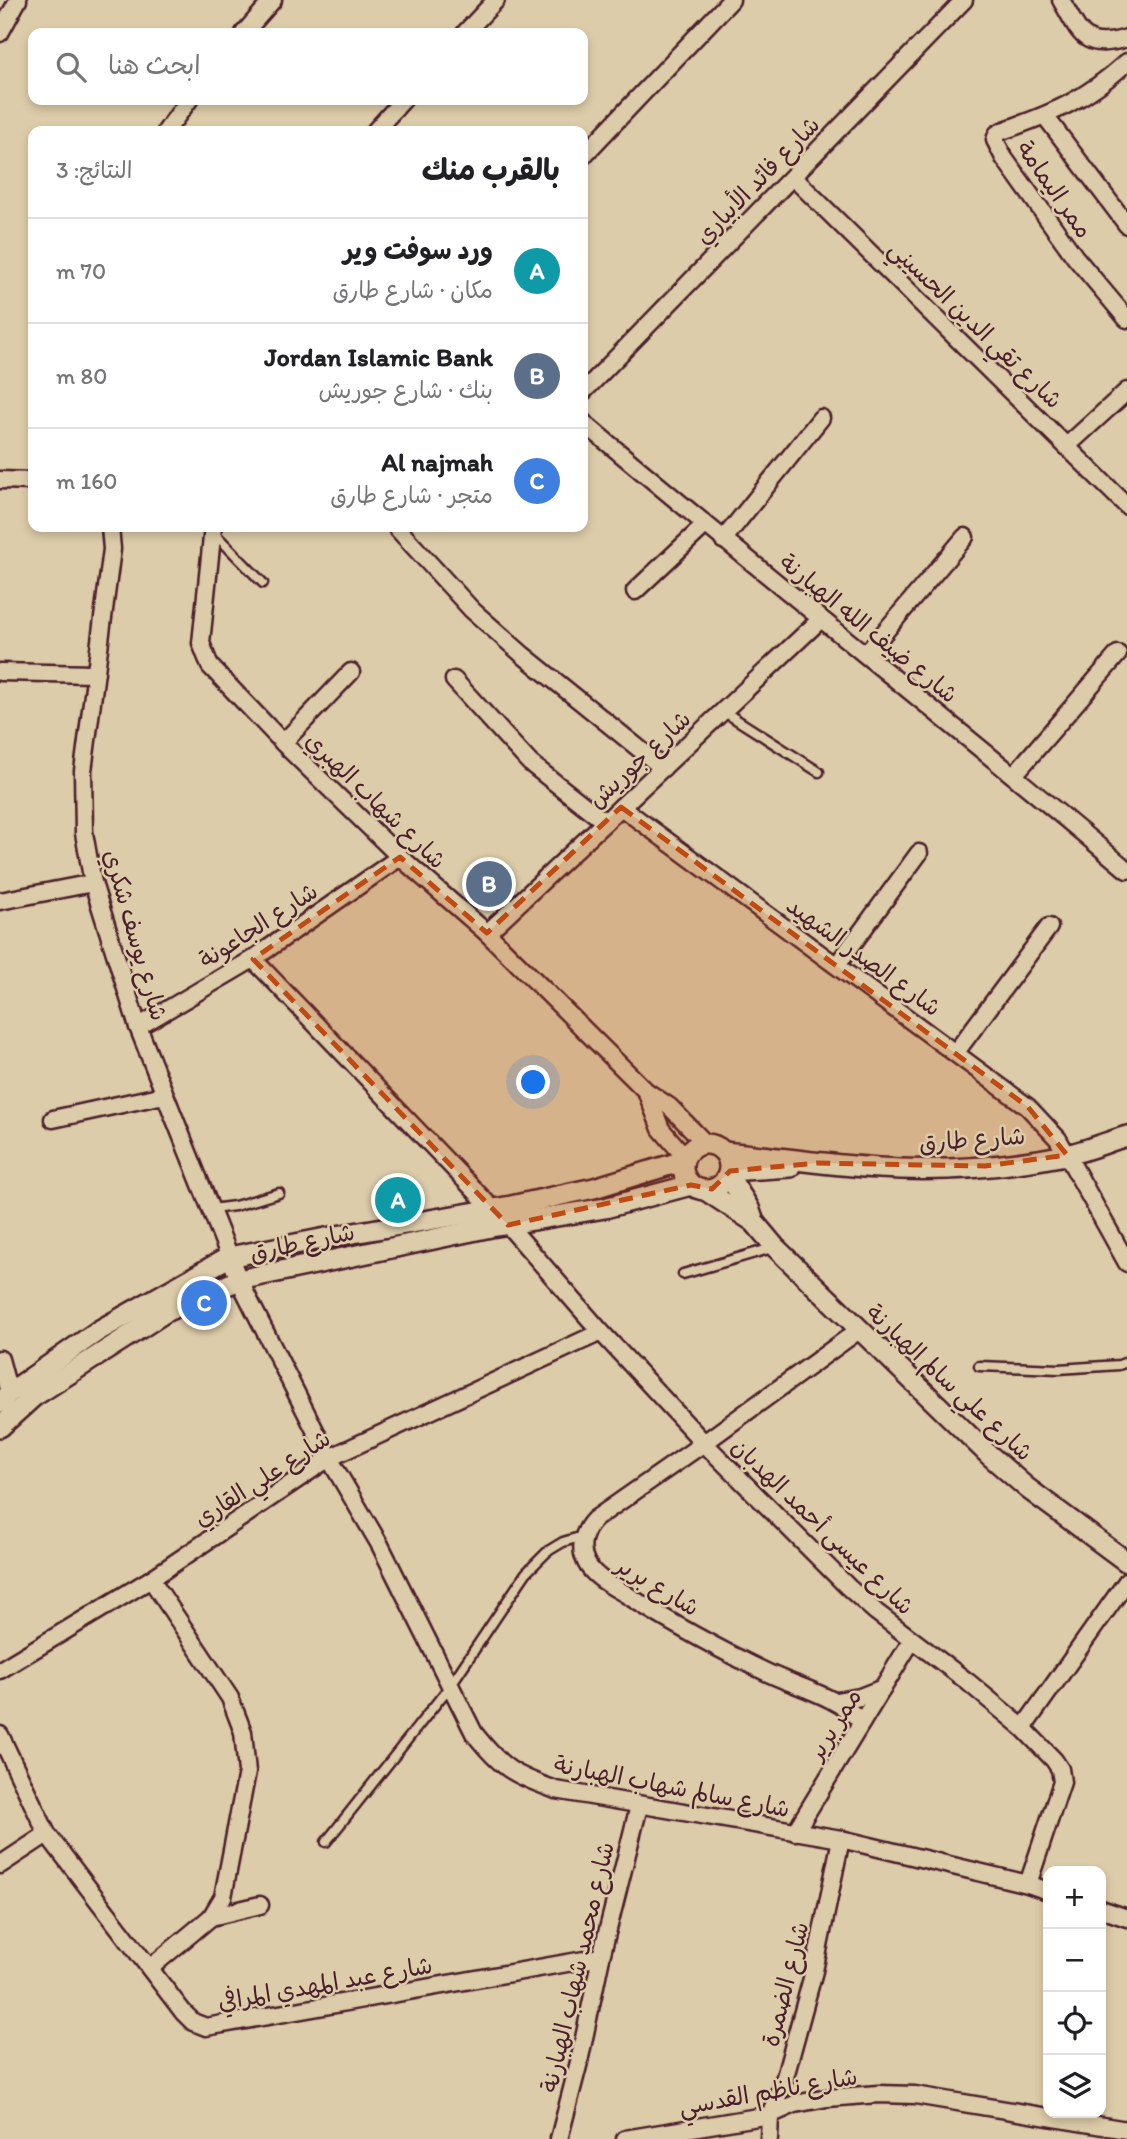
<!DOCTYPE html>
<html lang="ar">
<head>
<meta charset="utf-8">
<style>
  :root { --surface:#fff; --page:#f2f2f2; --text:#202124; --muted:#757577; --line:#e0e0e0; --accent:#d93025 }
  body { margin:0; font-family:Itim,"Playpen Sans Arabic",sans-serif; background:var(--page); color:var(--text); direction:rtl }
  .controls { position:absolute; right:21px; bottom:21px; display:grid; overflow:hidden; border-radius:14px; box-shadow:0 4px 10px #0003 }
  .controls button { width:63px; height:63px; display:grid; place-items:center; padding:0; border:0; border-bottom:2px solid var(--line); background:var(--surface); color:var(--text); font:35px sans-serif }
  .you { position:absolute; left:534px; top:1083px; width:24px; height:24px; margin:-18px; border:5px solid #fff; border-radius:50%; background:#1a73e8; box-shadow:0 0 0 10px #1a73e833 }
  .badge { display:grid; place-items:center; width:46px; height:46px; border-radius:50%; background:var(--accent); color:#fff; font-size:23px; font-weight:700 }
  .pin { position:absolute; translate:-50% -50%; border:4px solid #fff; box-shadow:0 2px 7px #0006 }
  .list { margin:0; padding:0; list-style:none }
  h2 { display:flex; justify-content:space-between; align-items:center; height:91px; margin:0; padding:0 28px; font-size:30px }
  h2 small { font-size:23px; font-weight:400; color:var(--muted) }
  .list li { display:grid; grid-template-columns:46px 1fr auto; gap:21px; align-items:center; box-sizing:border-box; height:105px; padding:0 28px; border-top:2px solid var(--line) }
  .list b { display:block; font-size:26px; white-space:nowrap }
  .list p { margin:0; font-size:23px; white-space:nowrap; color:var(--muted) }
  .list em { font-size:23px; font-style:normal; color:var(--muted) }
  .icon { flex:none; width:38px; height:38px; fill:none; stroke:currentColor; stroke-width:2; stroke-linecap:round; stroke-linejoin:round }
  .map { position:relative; flex:none; width:1127px; height:2139px; overflow:hidden; direction:ltr }
  .search { position:absolute; background:var(--surface); box-shadow:0 4px 10px #0003; left:28px; top:28px; width:560px; height:77px; display:flex; align-items:center; gap:18px; box-sizing:border-box; padding:0 24px; border-radius:14px; color:var(--muted); font-size:26px }
  .panel { position:absolute; background:var(--surface); box-shadow:0 4px 10px #0003; left:28px; top:126px; width:560px; height:406px; border-radius:14px; direction:rtl }
  .map>svg:first-child { display:block }
  .lines { fill:none; stroke-linecap:round; stroke-linejoin:round }
  .service-casing { stroke:#4a1f2b; stroke-width:13 }
  .minor-casing { stroke:#4a1f2b; stroke-width:21 }
  .tertiary-casing { stroke:#4a1f2b; stroke-width:24 }
  .service { stroke:#ddcca9; stroke-width:8 }
  .minor { stroke:#ddcca9; stroke-width:16 }
  .tertiary { stroke:#ddcca9; stroke-width:19 }
  .marked { fill:#c04a14; fill-opacity:0.2; stroke:#c04a14; stroke-width:5; stroke-dasharray:14 9; stroke-linejoin:round }
  .labels { text-anchor:middle; dominant-baseline:central; stroke-width:5; stroke-linejoin:round; paint-order:stroke }
  .street-label { font-size:24px; fill:#4a1f2b; stroke:#ddcca9 }
</style>
</head>
<body>
<div class="map">
<svg width="1127" height="2139" viewBox="0 0 1127 2139">
  <rect width="100%" height="100%" fill="#ddcca9"/>
  <filter id="ink" filterUnits="userSpaceOnUse"><feTurbulence type="fractalNoise" baseFrequency=".0143" numOctaves="2"/><feDisplacementMap in="SourceGraphic" scale="14" xChannelSelector="R" yChannelSelector="G"/><feConvolveMatrix kernelMatrix="1 2 1 2 8 2 1 2 1" color-interpolation-filters="sRGB"/></filter>
  <g filter="url(#ink)">
    <g class="lines">
      <g class="service-casing">
        <g id="service">
          <polyline points="213,532 263,583"/>
          <polyline points="723,711 819,772"/>
          <polyline points="211,1209 235,1206 279,1193"/>
          <polyline points="683,1274 772,1248"/>
          <polyline points="979,1366 1059,1369 1119,1365 1127,1362"/>
          <polyline points="326,1842 450,1686 526,1573 548,1551 563,1542 583,1536"/>
        </g>
      </g>
      <g class="minor-casing">
        <g id="minor">
          <path d="M 1061,0 C 1081,34 1083,51 1127,38"/>
          <polyline points="0,33 18,0"/>
          <polyline points="244,33 273,0"/>
          <polyline points="465,33 496,0"/>
          <path d="M 1127,62 C 1085,100 1054,113 1002,131 L 997,134 L 995,140 L 1004,158 L 1075,257 L 1127,319"/>
          <polyline points="1045,116 1127,225"/>
          <polyline points="166,131 189,100"/>
          <polyline points="375,131 403,100"/>
          <polyline points="583,156 731,0"/>
          <polyline points="793,177 1127,506"/>
          <polyline points="583,392 964,0"/>
          <path d="M 583,422 C 762,574 948,719 1127,870"/>
          <polyline points="1068,445 1127,391"/>
          <polyline points="0,480 33,481"/>
          <path d="M 110,527 L 112,549 L 83,771 L 84,833 L 93,883 L 138,1027 L 239,1280 L 329,1458 L 380,1545 L 474,1733 C 502,1769 514,1775 556,1790 L 841,1839 L 1028,1884 L 1048,1891"/>
          <polyline points="213,527 201,643 210,666 289,749 400,857 487,933 646,1091 670,1107 706,1144"/>
          <polyline points="396,527 472,610 523,655 663,768"/>
          <polyline points="723,540 821,418"/>
          <polyline points="635,591 705,525"/>
          <polyline points="866,654 965,537"/>
          <polyline points="0,672 94,674"/>
          <polyline points="454,680 530,763 605,822"/>
          <polyline points="283,743 351,672"/>
          <polyline points="1014,775 1118,654"/>
          <polyline points="621,807 1028,1107 1058,1139 1127,1263"/>
          <polyline points="0,901 93,883"/>
          <polyline points="487,933 821,619"/>
          <polyline points="253,959 508,1225 601,1332 704,1443 848,1587 876,1612 968,1682 1023,1728 1054,1760 1060,1769 1062,1782 1028,1884"/>
          <polyline points="837,965 919,853"/>
          <polyline points="138,1027 253,959 400,857"/>
          <polyline points="956,1052 1049,927"/>
          <polyline points="646,1091 661,1129 685,1157"/>
          <polyline points="53,1119 164,1095"/>
          <path d="M 859,1330 L 704,1443 L 595,1519 C 584,1530 578,1546 586,1562 C 593,1577 614,1587 627,1595 C 672,1624 720,1650 768,1673 C 800,1688 837,1696 862,1722"/>
          <polyline points="0,1359 9,1393"/>
          <polyline points="0,1670 151,1579 329,1458 601,1332"/>
          <polyline points="837,1701 860,1697 883,1688"/>
          <polyline points="1023,1728 1127,1581"/>
          <polyline points="0,1735 47,1834 183,2012 193,2022 206,2027 601,1957"/>
          <polyline points="795,1832 912,1640"/>
          <polyline points="0,1865 47,1834"/>
          <polyline points="1101,1909 1127,1918"/>
          <polyline points="211,1917 260,1905"/>
          <polyline points="150,1968 211,1917 223,1897 247,1772 243,1732 230,1698 151,1579"/>
          <polyline points="559,2139 579,2062 601,1957 639,1806"/>
          <polyline points="625,2139 770,2115 795,2104 827,2098 878,2094 915,2095 1127,2130"/>
          <polyline points="769,2139 770,2115 785,2077 814,1971 841,1839"/>
        </g>
      </g>
      <g class="tertiary-casing">
        <g id="tertiary">
          <circle cx="706" cy="1167" r="23"/>
          <path d="M 724,1152 C 776,1157 827,1165 879,1168 C 940,1172 1005,1167 1066,1155 C 1086,1151 1107,1142 1127,1136"/>
          <polyline points="729,1171 790,1167"/>
          <polyline points="728,1175 749,1208 754,1222"/>
          <polyline points="705,1190 754,1222 775,1247 988,1454 1027,1488 1127,1562"/>
          <polyline points="0,1403 9,1393 98,1331 229,1257 336,1236 511,1206 594,1188 683,1161"/>
          <polyline points="0,1427 33,1397 144,1326 167,1311 239,1280 491,1227 605,1208 691,1185"/>
        </g>
      </g>
      <use href="#service" class="service"/>
      <use href="#minor" class="minor"/>
      <use href="#tertiary" class="tertiary"/>
    </g>
  </g>
  <path class="marked" d="M 621,807 L 1028,1107 L 1067,1155 L 985,1166 L 817,1163 L 730,1171 L 712,1189 L 691,1185 L 508,1225 L 253,959 L 400,857 L 487,933 Z"/>
  <g class="labels">
    <g class="street-label">
      <text transform="translate(757 180) rotate(-46)">شارع فائد الأبياري</text>
      <text transform="translate(1055 189) rotate(55)">ممر اليمامة</text>
      <text transform="translate(976 324) rotate(44)">شارع تقي الدين الحسيني</text>
      <text transform="translate(869 628) rotate(39)">شارع ضيف الله الهبارنة</text>
      <text transform="translate(639 759) rotate(-43)">شارع جوريش</text>
      <text transform="translate(376 800) rotate(44)">شارع شهاب الهبري</text>
      <text transform="translate(258 925) rotate(-33)">شارع الجاعونة</text>
      <text transform="translate(136 935) rotate(74)">شارع يوسف شكري</text>
      <text transform="translate(864 956) rotate(36)">شارع الصدر الشهيد</text>
      <text transform="translate(972 1139) rotate(-4)">شارع طارق</text>
      <text transform="translate(302 1242) rotate(-12)">شارع طارق</text>
      <text transform="translate(950 1382) rotate(43)">شارع علي سالم الهبارنة</text>
      <text transform="translate(262 1478) rotate(-33)">شارع علي القاري</text>
      <text transform="translate(823 1526) rotate(44)">شارع عيسى أحمد الهدبان</text>
      <text transform="translate(658 1586) rotate(31)">شارع برير</text>
      <text transform="translate(834 1724) rotate(-58)">ممر برير</text>
      <text transform="translate(672 1786) rotate(11)">شارع سالم شهاب الهبارنة</text>
      <text transform="translate(577 1967) rotate(-77)">شارع محمد شهاب الهبارنة</text>
      <text transform="translate(325 1983) rotate(-10)">شارع عبد المهدي المرافي</text>
      <text transform="translate(785 1984) rotate(-76)">شارع الضمرة</text>
      <text transform="translate(768 2091) rotate(-10)">شارع ناظم القدسي</text>
    </g>
  </g>
</svg>
<div class="controls">
<button>+</button>
<button>−</button>
<button><svg class="icon" aria-label="locate" viewBox="0 0 24 24"><circle cx="12" cy="12" r="6"/><path d="M12 2v4M12 18v4M2 12h4M18 12h4"/></svg></button>
<button><svg class="icon" aria-label="layers" viewBox="0 0 24 24"><path d="M12 4l9 5-9 5-9-5zM3 14l9 5 9-5"/></svg></button>
</div>
<div class="you"></div>
<div class="pin badge" style="left:398px;top:1200px;background:#0f9aa8">A</div>
<div class="pin badge" style="left:489px;top:884px;background:#5c6f8a">B</div>
<div class="pin badge" style="left:204px;top:1303px;background:#3f7fe0">C</div>
<div class="search"><svg class="icon" aria-label="search" viewBox="0 0 24 24"><circle cx="10" cy="10" r="6"/><path d="M15 15l6 6"/></svg>ابحث هنا</div>
<section class="panel">
<h2>بالقرب منك<small>النتائج: 3</small></h2>
<ul class="list">
<li><span class="badge" style="background:#0f9aa8">A</span><div><b>ورد سوفت وير</b><p>مكان · شارع طارق</p></div><em>70 m</em></li>
<li><span class="badge" style="background:#5c6f8a">B</span><div><b>Jordan Islamic Bank</b><p>بنك · شارع جوريش</p></div><em>80 m</em></li>
<li><span class="badge" style="background:#3f7fe0">C</span><div><b>Al najmah</b><p>متجر · شارع طارق</p></div><em>160 m</em></li>
</ul>
</section>
</div>
</body>
</html>
